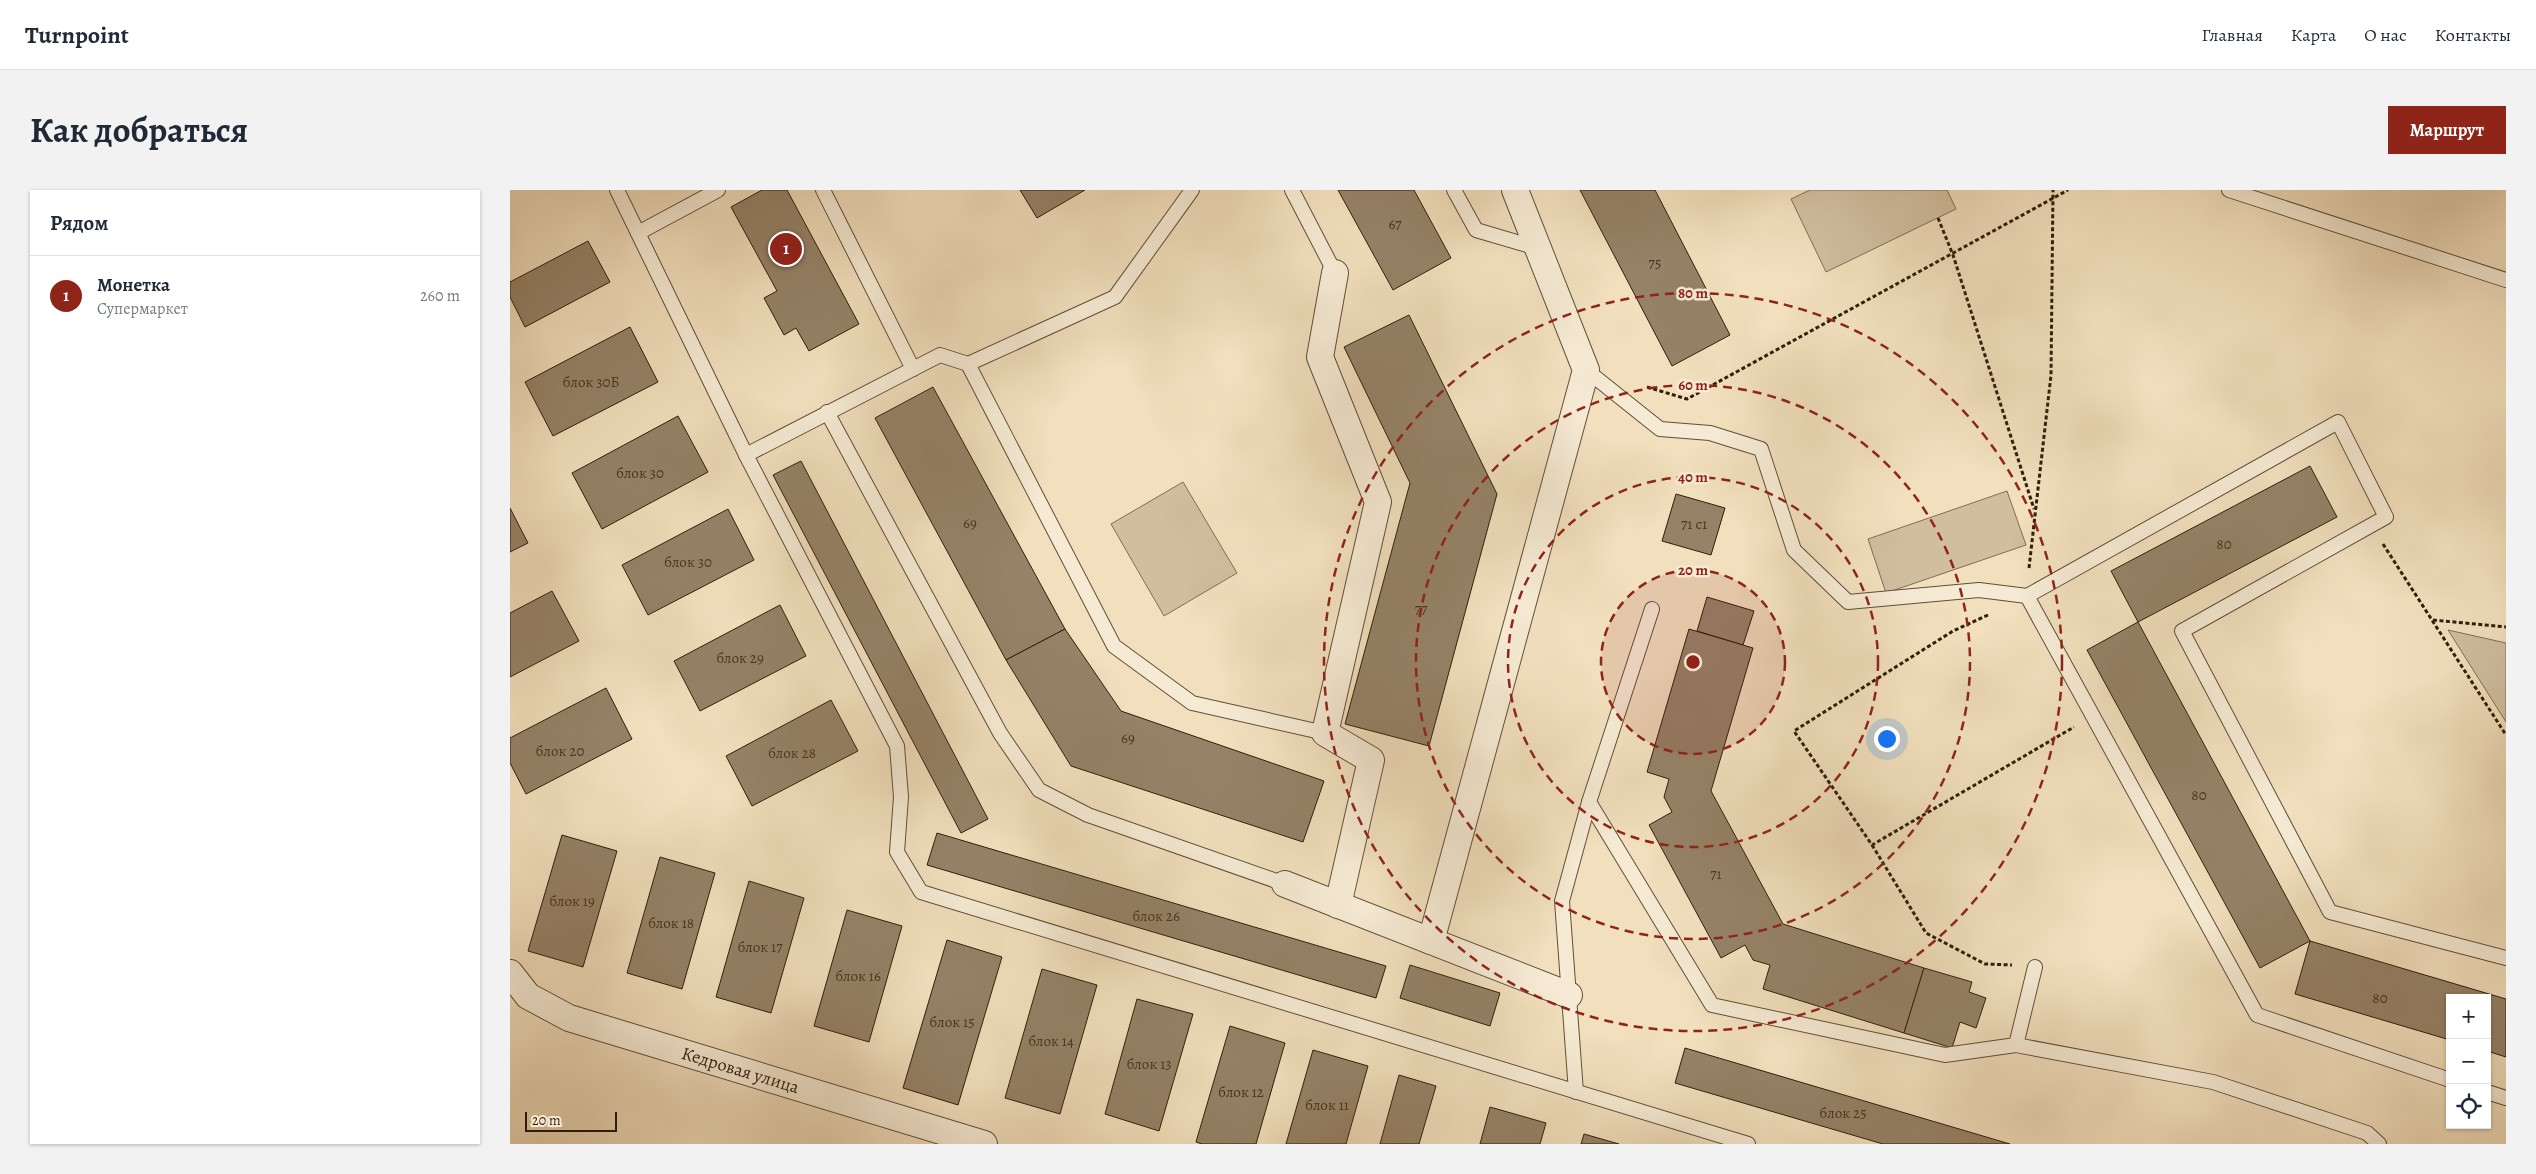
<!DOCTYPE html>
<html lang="ru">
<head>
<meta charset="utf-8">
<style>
  :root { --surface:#fff; --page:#f2f2f3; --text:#1f2937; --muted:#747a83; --line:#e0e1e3; --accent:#8f2418 }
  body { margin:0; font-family:Alegreya,serif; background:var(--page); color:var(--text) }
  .controls { position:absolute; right:15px; bottom:15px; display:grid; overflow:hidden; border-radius:0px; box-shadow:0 1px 4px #0004 }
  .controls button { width:45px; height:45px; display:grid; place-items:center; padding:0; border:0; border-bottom:1px solid var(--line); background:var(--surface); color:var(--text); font:25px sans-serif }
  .scale { position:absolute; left:15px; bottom:12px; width:92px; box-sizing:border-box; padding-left:5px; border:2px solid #311d0a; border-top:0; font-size:14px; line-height:18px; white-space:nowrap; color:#311d0a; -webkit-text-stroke:4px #f6ead4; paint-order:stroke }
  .you { position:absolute; left:1376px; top:548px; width:18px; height:18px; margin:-12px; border:4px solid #fff; border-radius:50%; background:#1a73e8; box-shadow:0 0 0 8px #1a73e833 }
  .badge { display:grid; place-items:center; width:32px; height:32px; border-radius:50%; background:var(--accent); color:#fff; font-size:16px; font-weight:700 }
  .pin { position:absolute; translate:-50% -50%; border:2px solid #fff; box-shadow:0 1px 5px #0006 }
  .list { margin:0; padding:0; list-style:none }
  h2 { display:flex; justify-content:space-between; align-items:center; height:65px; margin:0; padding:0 20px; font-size:21px }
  h2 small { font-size:16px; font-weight:400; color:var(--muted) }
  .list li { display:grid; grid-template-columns:32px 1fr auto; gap:15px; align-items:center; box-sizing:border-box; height:80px; padding:0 20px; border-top:1px solid var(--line) }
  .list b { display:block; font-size:19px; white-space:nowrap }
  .list p { margin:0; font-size:16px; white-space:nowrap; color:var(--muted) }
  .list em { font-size:16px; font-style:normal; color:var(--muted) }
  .icon { flex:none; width:28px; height:28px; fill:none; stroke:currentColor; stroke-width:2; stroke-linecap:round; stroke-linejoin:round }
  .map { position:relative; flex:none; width:1996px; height:954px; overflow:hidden; border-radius:0px }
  header { display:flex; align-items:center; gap:30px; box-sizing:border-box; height:70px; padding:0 25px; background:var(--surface); border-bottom:1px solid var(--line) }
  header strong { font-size:24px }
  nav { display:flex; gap:28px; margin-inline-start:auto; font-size:18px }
  .intro { display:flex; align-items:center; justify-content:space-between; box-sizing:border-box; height:120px; padding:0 30px }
  h1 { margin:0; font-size:35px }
  .button { padding:12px 22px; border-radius:0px; background:var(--accent); color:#fff; font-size:18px; font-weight:700 }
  main { display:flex; gap:30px; padding:0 30px }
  aside { flex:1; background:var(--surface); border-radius:0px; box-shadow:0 1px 4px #0004 }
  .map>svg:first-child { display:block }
  .green { fill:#d0be9f; stroke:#806e54 }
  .building { fill:#958267; stroke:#311d0a }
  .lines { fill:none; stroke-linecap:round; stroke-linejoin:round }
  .lane-casing { stroke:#614e37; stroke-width:16 }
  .street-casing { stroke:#614e37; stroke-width:28 }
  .path { stroke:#311d0a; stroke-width:3; stroke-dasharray:4 2.5; stroke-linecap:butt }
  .lane { stroke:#f6ead4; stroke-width:14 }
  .street { stroke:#f6ead4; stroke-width:26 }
  .ring { fill:none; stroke:#8f2418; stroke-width:2.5; stroke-dasharray:9 6 }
  .labels { text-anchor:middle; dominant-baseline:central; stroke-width:5; stroke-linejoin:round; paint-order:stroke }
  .number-label { font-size:15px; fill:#4a3621 }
  .street-label { font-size:18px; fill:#311d0a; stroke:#f6ead4 }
  .centre { fill:#8f2418; stroke:#f6ead4; stroke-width:2.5 }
  .ring-label { font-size:15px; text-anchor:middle; font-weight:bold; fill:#8f2418; stroke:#f6ead4; stroke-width:5; stroke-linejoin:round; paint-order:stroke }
</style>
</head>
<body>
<header>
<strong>Turnpoint</strong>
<nav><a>Главная</a><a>Карта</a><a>О нас</a><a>Контакты</a></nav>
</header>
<div class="intro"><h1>Как добраться</h1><a class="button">Маршрут</a></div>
<main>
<aside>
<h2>Рядом<small></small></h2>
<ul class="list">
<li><span class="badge">1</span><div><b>Монетка</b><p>Супермаркет</p></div><em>260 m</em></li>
</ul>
</aside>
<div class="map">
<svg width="1996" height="954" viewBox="0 0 1996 954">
  <rect width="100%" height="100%" fill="#f1dfbd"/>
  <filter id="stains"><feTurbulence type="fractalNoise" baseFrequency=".004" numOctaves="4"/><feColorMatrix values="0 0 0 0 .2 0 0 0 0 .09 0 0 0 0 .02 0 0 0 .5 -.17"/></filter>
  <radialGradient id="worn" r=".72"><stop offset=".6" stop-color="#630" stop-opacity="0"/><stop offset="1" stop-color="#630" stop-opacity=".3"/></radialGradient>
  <g class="green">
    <polygon points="1300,0 1437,0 1446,19 1316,82 1281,9"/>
    <polygon points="673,292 727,383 654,426 601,334"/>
    <polygon points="1497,301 1516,355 1376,403 1358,349"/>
    <polygon points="1938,440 1996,453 1996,532"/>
  </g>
  <g class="building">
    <polygon points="252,0 277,0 349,134 299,161 286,138 274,145 254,108 267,101 221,17"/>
    <polygon points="510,0 575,0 527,28"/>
    <polygon points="828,0 904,0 941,68 883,100"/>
    <polygon points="1070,0 1145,0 1220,145 1162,176"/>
    <polygon points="78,51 100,92 15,137 0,107 0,92"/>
    <polygon points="899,125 987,304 919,556 835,534 900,293 834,157"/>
    <polygon points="120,137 148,192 43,246 15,192"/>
    <polygon points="423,197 555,439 496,470 365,228"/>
    <polygon points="168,226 198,282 92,339 62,283"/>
    <polygon points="291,271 478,629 451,643 263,285"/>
    <polygon points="1800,276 1827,327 1628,432 1601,381"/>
    <polygon points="1166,304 1215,318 1201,365 1152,351"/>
    <polygon points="0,318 18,353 0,362"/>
    <polygon points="218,319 244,370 138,425 112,375"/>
    <polygon points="42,401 69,451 0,487 0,423"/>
    <polygon points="1197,407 1244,421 1233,455 1187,441"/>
    <polygon points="270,415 296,466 190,521 164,471"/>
    <polygon points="1628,432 1800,751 1750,778 1577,460"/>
    <polygon points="555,439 611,521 814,591 793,652 561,576 496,470"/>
    <polygon points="1179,439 1243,458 1201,601 1273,734 1414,778 1394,843 1253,799 1260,775 1243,770 1235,755 1211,768 1139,635 1162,622 1154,607 1159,589 1137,582"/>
    <polygon points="96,498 122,549 16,604 0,573 0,548"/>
    <polygon points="321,510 348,561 242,616 216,566"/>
    <polygon points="427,643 876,776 866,808 417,675"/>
    <polygon points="52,645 107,661 73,777 18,761"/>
    <polygon points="150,667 205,683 172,799 117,783"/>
    <polygon points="239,691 294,708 261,823 206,807"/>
    <polygon points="337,720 392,736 359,852 304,836"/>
    <polygon points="437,750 492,767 448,915 393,898"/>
    <polygon points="1800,751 1996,809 1996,867 1977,861 1977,808 1940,808 1940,850 1785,804"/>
    <polygon points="900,775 990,803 980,836 890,808"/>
    <polygon points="1414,778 1462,792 1459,802 1476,808 1466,838 1450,832 1442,858 1394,843"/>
    <polygon points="532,779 587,795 550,924 495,908"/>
    <polygon points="627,809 683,824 649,941 595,924"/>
    <polygon points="720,836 775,853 746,954 692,954 686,952"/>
    <polygon points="1175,858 1500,954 1373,954 1165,893"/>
    <polygon points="803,860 858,876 836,954 776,954"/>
    <polygon points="889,885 926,896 909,954 870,954"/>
    <polygon points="980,917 1036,933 1030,954 970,954"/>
    <polygon points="1074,944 1109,954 1071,954"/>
  </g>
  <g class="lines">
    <g class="lane-casing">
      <g id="lane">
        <polyline points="107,0 236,265 387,556 391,607 387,662 411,702 1238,954"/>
        <polyline points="313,0 403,179"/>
        <polyline points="782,0 825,83"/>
        <polyline points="944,0 966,40 1027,58"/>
        <polyline points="1719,0 1996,90"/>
        <polyline points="128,43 208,0"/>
        <polyline points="458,174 605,107 682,0"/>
        <polyline points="1076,180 1150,239 1200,243 1251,259 1284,360 1338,412 1469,400 1517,406"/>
        <polyline points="317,222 490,543 529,600 578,625 775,694"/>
        <polyline points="236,265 430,165 458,174 604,456 682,513 815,543"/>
        <polyline points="1142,419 1079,612 1202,815 1435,865 1506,855 1703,892 1857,943 1869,954"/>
        <polyline points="1506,855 1525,777"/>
        <polyline points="1940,890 1747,825 1517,406 1828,232 1876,327 1672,441 1820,722 1996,768"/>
        <polyline points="1066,902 1052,711 1079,612"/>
        <polyline points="1977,902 1996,908"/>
      </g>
    </g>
    <g class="street-casing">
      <g id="street">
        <polyline points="825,83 810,167 868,312 815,543 861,570 828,715"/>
        <polyline points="775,694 1059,805"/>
        <polyline points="921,751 1076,180 1005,0"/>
        <path id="s1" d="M 0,783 L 18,806 L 59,828 L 474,954"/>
      </g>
    </g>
    <g class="path">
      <polyline points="1428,28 1443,65 1524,319"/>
      <polyline points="1137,197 1177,209 1558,0"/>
      <polyline points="1873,354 1996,545"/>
      <polyline points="1519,378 1541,185 1543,0"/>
      <polyline points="1478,425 1443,441 1284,541 1362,655 1564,537"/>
      <polyline points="1923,430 1996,437"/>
      <polyline points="1362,655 1416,743 1475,774 1502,775"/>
    </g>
    <use href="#lane" class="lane"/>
    <use href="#street" class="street"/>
  </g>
  <circle cx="1183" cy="472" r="92" fill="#8f2418" fill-opacity=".12"/>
  <g class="ring">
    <circle cx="1183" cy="472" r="92"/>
    <circle cx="1183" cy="472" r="185"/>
    <circle cx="1183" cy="472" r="277"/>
    <circle cx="1183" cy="472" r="369"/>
  </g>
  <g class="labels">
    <g class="number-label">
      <text x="885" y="34">67</text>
      <text x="1145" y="73">75</text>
      <text x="81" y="192">блок 30Б</text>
      <text x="130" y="283">блок 30</text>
      <text x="460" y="333">69</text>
      <text x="1184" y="334">71 с1</text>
      <text x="1714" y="354">80</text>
      <text x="178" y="372">блок 30</text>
      <text x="911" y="419">77</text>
      <text x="230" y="468">блок 29</text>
      <text x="618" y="548">69</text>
      <text x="50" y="561">блок 20</text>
      <text x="282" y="563">блок 28</text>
      <text x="1689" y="605">80</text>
      <text x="1206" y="684">71</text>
      <text x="62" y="711">блок 19</text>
      <text x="646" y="726">блок 26</text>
      <text x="161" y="733">блок 18</text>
      <text x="250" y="757">блок 17</text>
      <text x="348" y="786">блок 16</text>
      <text x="1870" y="808">80</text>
      <text x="442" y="832">блок 15</text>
      <text x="541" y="851">блок 14</text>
      <text x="639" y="874">блок 13</text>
      <text x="731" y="902">блок 12</text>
      <text x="817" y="915">блок 11</text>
      <text x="1333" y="923">блок 25</text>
    </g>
    <g class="street-label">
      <text stroke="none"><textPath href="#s1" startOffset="255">Кедровая улица</textPath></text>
    </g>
  </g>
  <circle cx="1183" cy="472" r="8" class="centre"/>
  <g class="ring-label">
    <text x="1183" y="108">80 m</text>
    <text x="1183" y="200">60 m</text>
    <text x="1183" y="292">40 m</text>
    <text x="1183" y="385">20 m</text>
  </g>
  <rect width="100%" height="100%" filter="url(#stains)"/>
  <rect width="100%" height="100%" fill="url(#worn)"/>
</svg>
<div class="controls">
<button>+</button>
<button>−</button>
<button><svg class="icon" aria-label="locate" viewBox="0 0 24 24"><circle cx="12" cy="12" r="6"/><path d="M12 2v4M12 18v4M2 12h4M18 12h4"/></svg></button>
</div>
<div class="scale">20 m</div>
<div class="you"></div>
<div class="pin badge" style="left:276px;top:59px">1</div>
</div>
</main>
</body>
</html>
